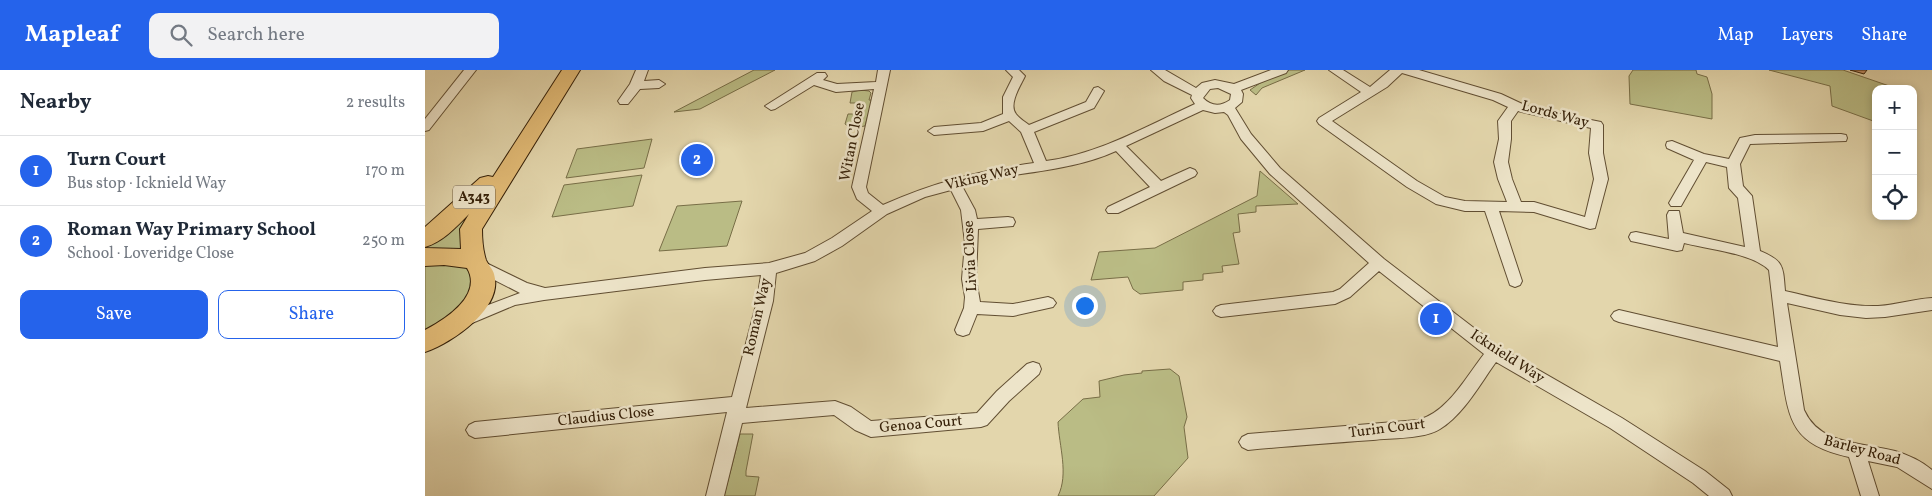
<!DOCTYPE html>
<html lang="en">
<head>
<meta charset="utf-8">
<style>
  :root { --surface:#fff; --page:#f2f2f3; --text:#1f2937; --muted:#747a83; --line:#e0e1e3; --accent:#2563eb }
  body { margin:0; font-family:Vollkorn,serif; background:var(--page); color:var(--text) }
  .controls { position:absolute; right:15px; top:15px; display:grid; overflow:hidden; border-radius:10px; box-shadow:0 2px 8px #0003 }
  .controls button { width:45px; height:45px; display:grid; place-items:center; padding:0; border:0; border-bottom:1px solid var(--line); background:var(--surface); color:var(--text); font:25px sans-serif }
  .you { position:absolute; left:659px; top:235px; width:18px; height:18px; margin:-12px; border:4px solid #fff; border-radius:50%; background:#1a73e8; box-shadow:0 0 0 8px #1a73e833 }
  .badge { display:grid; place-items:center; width:32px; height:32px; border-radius:50%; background:var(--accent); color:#fff; font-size:16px; font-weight:700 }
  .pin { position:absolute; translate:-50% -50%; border:2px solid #fff; box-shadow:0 1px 5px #0006 }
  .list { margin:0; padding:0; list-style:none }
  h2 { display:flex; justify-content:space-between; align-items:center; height:65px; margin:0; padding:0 20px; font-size:21px }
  h2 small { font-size:16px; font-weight:400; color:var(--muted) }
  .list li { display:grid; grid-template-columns:32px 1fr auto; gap:15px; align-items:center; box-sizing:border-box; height:70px; padding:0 20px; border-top:1px solid var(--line) }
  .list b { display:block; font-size:19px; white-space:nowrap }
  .list p { margin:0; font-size:16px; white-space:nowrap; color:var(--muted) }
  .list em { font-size:16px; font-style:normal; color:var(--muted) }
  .actions { display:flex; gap:10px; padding:15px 20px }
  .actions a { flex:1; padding:11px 0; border:1px solid var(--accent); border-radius:10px; text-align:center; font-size:18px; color:var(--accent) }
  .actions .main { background:var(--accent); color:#fff }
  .icon { flex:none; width:28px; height:28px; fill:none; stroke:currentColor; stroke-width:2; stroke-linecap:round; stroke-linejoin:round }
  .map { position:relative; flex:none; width:1507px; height:426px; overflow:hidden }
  header { display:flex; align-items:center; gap:30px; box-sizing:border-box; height:70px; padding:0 25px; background:var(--accent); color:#fff }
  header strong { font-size:24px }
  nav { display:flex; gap:28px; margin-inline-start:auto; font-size:18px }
  .search { width:350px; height:45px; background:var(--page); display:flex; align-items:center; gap:12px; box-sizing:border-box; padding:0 18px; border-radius:10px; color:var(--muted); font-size:19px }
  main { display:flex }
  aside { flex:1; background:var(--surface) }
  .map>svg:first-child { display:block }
  .green { fill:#babc85; stroke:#786e47 }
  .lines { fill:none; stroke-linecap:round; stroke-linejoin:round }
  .street-casing { stroke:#614e32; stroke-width:2 }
  .primary-casing { stroke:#362109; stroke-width:2 }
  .street { fill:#ede4c9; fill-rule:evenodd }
  .primary { fill:#e2bb76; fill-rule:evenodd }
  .wall { fill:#bb8a62; stroke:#362109 }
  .labels { text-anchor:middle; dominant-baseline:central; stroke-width:5; stroke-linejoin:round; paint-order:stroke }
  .shield { fill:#ede4c9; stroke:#6d5c43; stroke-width:1 }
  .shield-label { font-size:14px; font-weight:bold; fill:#362109 }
  .street-label { font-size:15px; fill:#362109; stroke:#ede4c9 }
</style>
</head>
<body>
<header>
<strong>Mapleaf</strong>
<div class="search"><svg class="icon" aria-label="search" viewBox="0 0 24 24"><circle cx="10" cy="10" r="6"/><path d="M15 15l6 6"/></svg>Search here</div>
<nav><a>Map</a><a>Layers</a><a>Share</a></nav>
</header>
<main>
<aside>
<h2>Nearby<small>2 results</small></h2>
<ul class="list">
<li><span class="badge">1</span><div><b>Turn Court</b><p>Bus stop · Icknield Way</p></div><em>170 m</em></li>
<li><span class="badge">2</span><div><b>Roman Way Primary School</b><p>School · Loveridge Close</p></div><em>250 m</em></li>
</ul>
<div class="actions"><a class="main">Save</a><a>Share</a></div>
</aside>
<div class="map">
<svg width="1507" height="426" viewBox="0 0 1507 426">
  <rect width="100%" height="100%" fill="#e3d6ac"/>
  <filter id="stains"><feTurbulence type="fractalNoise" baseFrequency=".004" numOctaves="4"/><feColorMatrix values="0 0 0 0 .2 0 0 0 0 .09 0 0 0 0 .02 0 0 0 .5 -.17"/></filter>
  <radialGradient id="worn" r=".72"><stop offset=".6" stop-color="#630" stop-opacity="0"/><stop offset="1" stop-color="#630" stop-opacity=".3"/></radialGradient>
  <g class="green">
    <polygon points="329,0 350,0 275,39 249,42"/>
    <polygon points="864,0 880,0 837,18 831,25 825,20 838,11"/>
    <polygon points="1208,0 1271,0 1272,4 1282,7 1287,24 1287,49 1205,34 1204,6"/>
    <polygon points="1344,0 1418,0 1473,19 1451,19 1451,52 1407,36 1405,16"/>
    <polygon points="435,20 444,21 446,23 444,30 447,30 440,56 426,58 420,54 423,44 431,44 434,33 425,33 427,22"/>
    <polygon points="227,69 219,98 141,108 152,79"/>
    <polygon points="835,101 873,134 831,136 831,142 813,144 815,162 808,163 814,194 797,196 798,202 778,204 778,210 758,212 758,220 715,224 708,219 703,207 666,210 674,182 730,178 832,126"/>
    <polygon points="217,105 208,136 127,147 139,115"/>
    <polygon points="317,131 302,176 234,181 252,136"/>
    <polygon points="50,135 39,179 0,183 0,175"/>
    <polygon points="0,193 38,195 47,205 46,225 0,267"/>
    <path d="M 745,299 L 754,306 L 762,347 L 759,357 L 763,388 L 729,426 L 633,426 C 644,404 634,376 633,352 L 658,329 L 675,327 L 674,311 L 699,305 L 717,303 L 717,301 Z"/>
    <polygon points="315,364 328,364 321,401 321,406 334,407 330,426 299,426"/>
  </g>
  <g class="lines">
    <g class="street-casing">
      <g id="street">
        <polygon points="39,0 51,0 4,60 0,61 0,49"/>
        <polygon points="211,0 223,0 219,11 234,10 240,14 234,18 215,19 203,34 195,34 193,31 205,14"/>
        <path d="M 453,0 L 465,0 L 441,117 L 443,123 L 458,135 C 509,112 554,101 609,93 L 596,62 L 584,51 L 558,61 L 509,65 L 503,61 L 509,57 L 556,53 L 578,44 L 578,27 L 588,7 L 581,0 L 594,0 L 600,6 C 596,15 583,34 591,44 C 594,48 600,52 604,55 L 661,32 L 669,18 L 673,17 L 679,21 L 669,38 L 609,62 L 621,91 C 674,84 722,56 770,34 L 766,28 L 767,25 L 739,11 L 726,0 L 740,0 L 771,18 L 777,13 L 790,10 L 809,14 L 846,0 L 863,0 L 861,3 L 816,20 L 818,24 L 817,32 L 810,38 L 826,64 L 855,98 L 959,189 L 1075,278 L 1197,348 L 1280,401 L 1304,420 L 1307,426 L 1284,426 L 1268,413 L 1185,358 L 1071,292 C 1055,314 1039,344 1015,359 C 1000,369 966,368 948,370 C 906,373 865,376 823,380 L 817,377 L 814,372 L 817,367 L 823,364 L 993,350 C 1022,343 1041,307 1059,284 L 954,201 L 925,227 L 910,234 L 796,247 L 791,245 L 788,241 L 791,237 L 796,235 L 908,222 L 915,219 L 944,193 L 845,104 L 816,69 L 803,45 L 799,42 L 790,43 L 778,40 L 701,76 L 736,111 L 765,98 L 770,100 L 772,103 L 770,106 L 693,143 L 683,143 L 681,140 L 683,137 L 725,117 L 691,81 C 643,103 588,101 537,116 L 550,140 L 552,149 L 583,147 L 588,148 L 590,152 L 588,156 L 553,159 L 551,209 L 555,232 L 588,234 L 623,227 L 628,229 L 631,233 L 628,237 L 588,246 L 552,244 L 544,264 L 538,266 L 532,264 L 530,260 L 539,238 L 540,227 L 537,209 L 540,173 L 536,140 L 526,120 L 500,127 L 462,144 L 417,176 L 390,191 L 351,203 L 348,231 L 321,338 L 410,331 L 426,337 L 446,351 L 552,343 L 572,321 L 602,294 L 608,292 L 614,294 L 616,299 L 614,304 L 584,331 L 562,355 L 556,357 L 446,367 L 430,360 L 409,345 L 317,353 L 299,426 L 281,426 L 302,342 L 50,368 L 44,365 L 41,360 L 44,355 L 50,352 L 307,327 L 332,231 L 336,205 L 280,210 L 119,230 L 90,235 L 40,256 L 34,254 L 32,250 L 34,246 L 95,223 L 50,200 L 48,196 L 50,192 L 55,190 L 102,213 L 120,218 L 280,198 L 344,193 L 380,183 L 407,168 L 447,141 L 432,129 L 427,117 L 449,19 L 411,22 L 389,15 L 350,39 L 346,40 L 340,36 L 392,3 L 400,3 L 402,6 L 398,10 L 412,14 L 451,12 ZM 793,18 L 806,24 L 805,30 C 795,37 786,36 778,28 L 785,19 Z"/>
        <path d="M 904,0 L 918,0 L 945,17 L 965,0 L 994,0 L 1076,24 L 1106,38 L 1176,52 L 1178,55 L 1178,83 L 1183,109 L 1170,158 L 1165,159 L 1109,142 L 1074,141 L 1097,211 L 1095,215 L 1090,217 L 1085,215 L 1060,141 L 1040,141 L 1011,134 L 982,117 L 894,54 L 892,51 L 894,48 L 936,22 ZM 977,3 L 1068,30 L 1083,37 L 1073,51 L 1074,69 L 1069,92 L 1073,109 L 1082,132 L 1040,131 L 1020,127 L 992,111 L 907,51 L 962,17 ZM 1093,41 L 1166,58 L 1164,83 L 1169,109 L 1160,147 L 1109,132 L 1096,132 L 1087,109 L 1083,92 L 1086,69 L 1086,51 Z"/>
        <path d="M 1416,64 L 1421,65 L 1422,68 L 1421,71 L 1325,74 L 1315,94 L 1318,116 L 1327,126 L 1335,181 C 1359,191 1358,196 1360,221 C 1391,228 1421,237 1453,236 C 1471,235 1489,229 1507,228 L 1507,240 L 1460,247 L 1441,248 L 1415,245 L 1362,233 L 1379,340 C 1395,376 1437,372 1470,381 C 1484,385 1496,391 1507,400 L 1507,419 L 1472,397 L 1443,391 L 1454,426 L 1436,426 L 1424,387 C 1362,373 1364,347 1355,291 L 1194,252 L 1189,250 L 1186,246 L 1189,242 L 1194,240 L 1353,277 L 1344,200 C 1327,183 1282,179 1259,173 L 1257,180 L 1252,181 L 1211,172 L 1206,171 L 1204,167 L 1206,163 L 1211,162 L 1244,169 L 1242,145 L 1244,141 L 1254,141 L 1258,163 L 1320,177 L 1313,128 L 1304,118 L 1302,97 L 1281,92 L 1256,136 L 1246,136 L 1244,133 L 1269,90 L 1242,78 L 1241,75 L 1242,72 L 1247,71 L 1279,84 L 1304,89 L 1315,68 L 1330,65 Z"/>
      </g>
    </g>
    <g class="primary-casing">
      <path id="primary" d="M 137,0 L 155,0 L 57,159 C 57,169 58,181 61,190 C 63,195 68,199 69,204 C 79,238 27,273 0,282 L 0,260 C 21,249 58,225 42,198 L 19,195 L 0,196 L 0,178 L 36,179 L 35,159 L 44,144 C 31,157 18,172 0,177 L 0,157 L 55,108 L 63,106 L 68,107 Z"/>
    </g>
    <use href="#street" class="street"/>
    <use href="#primary" class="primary"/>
  </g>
  <polygon class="wall" points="1425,0 1442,0 1439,4"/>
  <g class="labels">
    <rect class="shield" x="28" y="115.5" width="42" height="23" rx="4"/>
    <g class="shield-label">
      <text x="49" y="127">A343</text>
    </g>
    <g class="street-label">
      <text transform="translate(1130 45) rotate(15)">Lords Way</text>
      <text transform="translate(428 72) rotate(-79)">Witan Close</text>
      <text transform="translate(557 108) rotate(-13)">Viking Way</text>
      <text transform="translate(546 186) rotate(-93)">Livia Close</text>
      <text transform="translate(333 247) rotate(-77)">Roman Way</text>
      <text transform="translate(1082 287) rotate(33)">Icknield Way</text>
      <text transform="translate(181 347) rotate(-6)">Claudius Close</text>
      <text transform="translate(496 355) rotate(-5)">Genoa Court</text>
      <text transform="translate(962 359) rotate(-7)">Turin Court</text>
      <text transform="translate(1437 381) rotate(15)">Barley Road</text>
    </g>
  </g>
  <rect width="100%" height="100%" filter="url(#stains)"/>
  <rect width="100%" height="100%" fill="url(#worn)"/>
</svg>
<div class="controls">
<button>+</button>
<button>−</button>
<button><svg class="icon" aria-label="locate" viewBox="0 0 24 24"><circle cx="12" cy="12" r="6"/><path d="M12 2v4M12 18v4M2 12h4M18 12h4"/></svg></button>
</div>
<div class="you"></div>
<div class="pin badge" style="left:1011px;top:249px">1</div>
<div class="pin badge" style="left:272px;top:90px">2</div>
</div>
</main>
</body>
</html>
